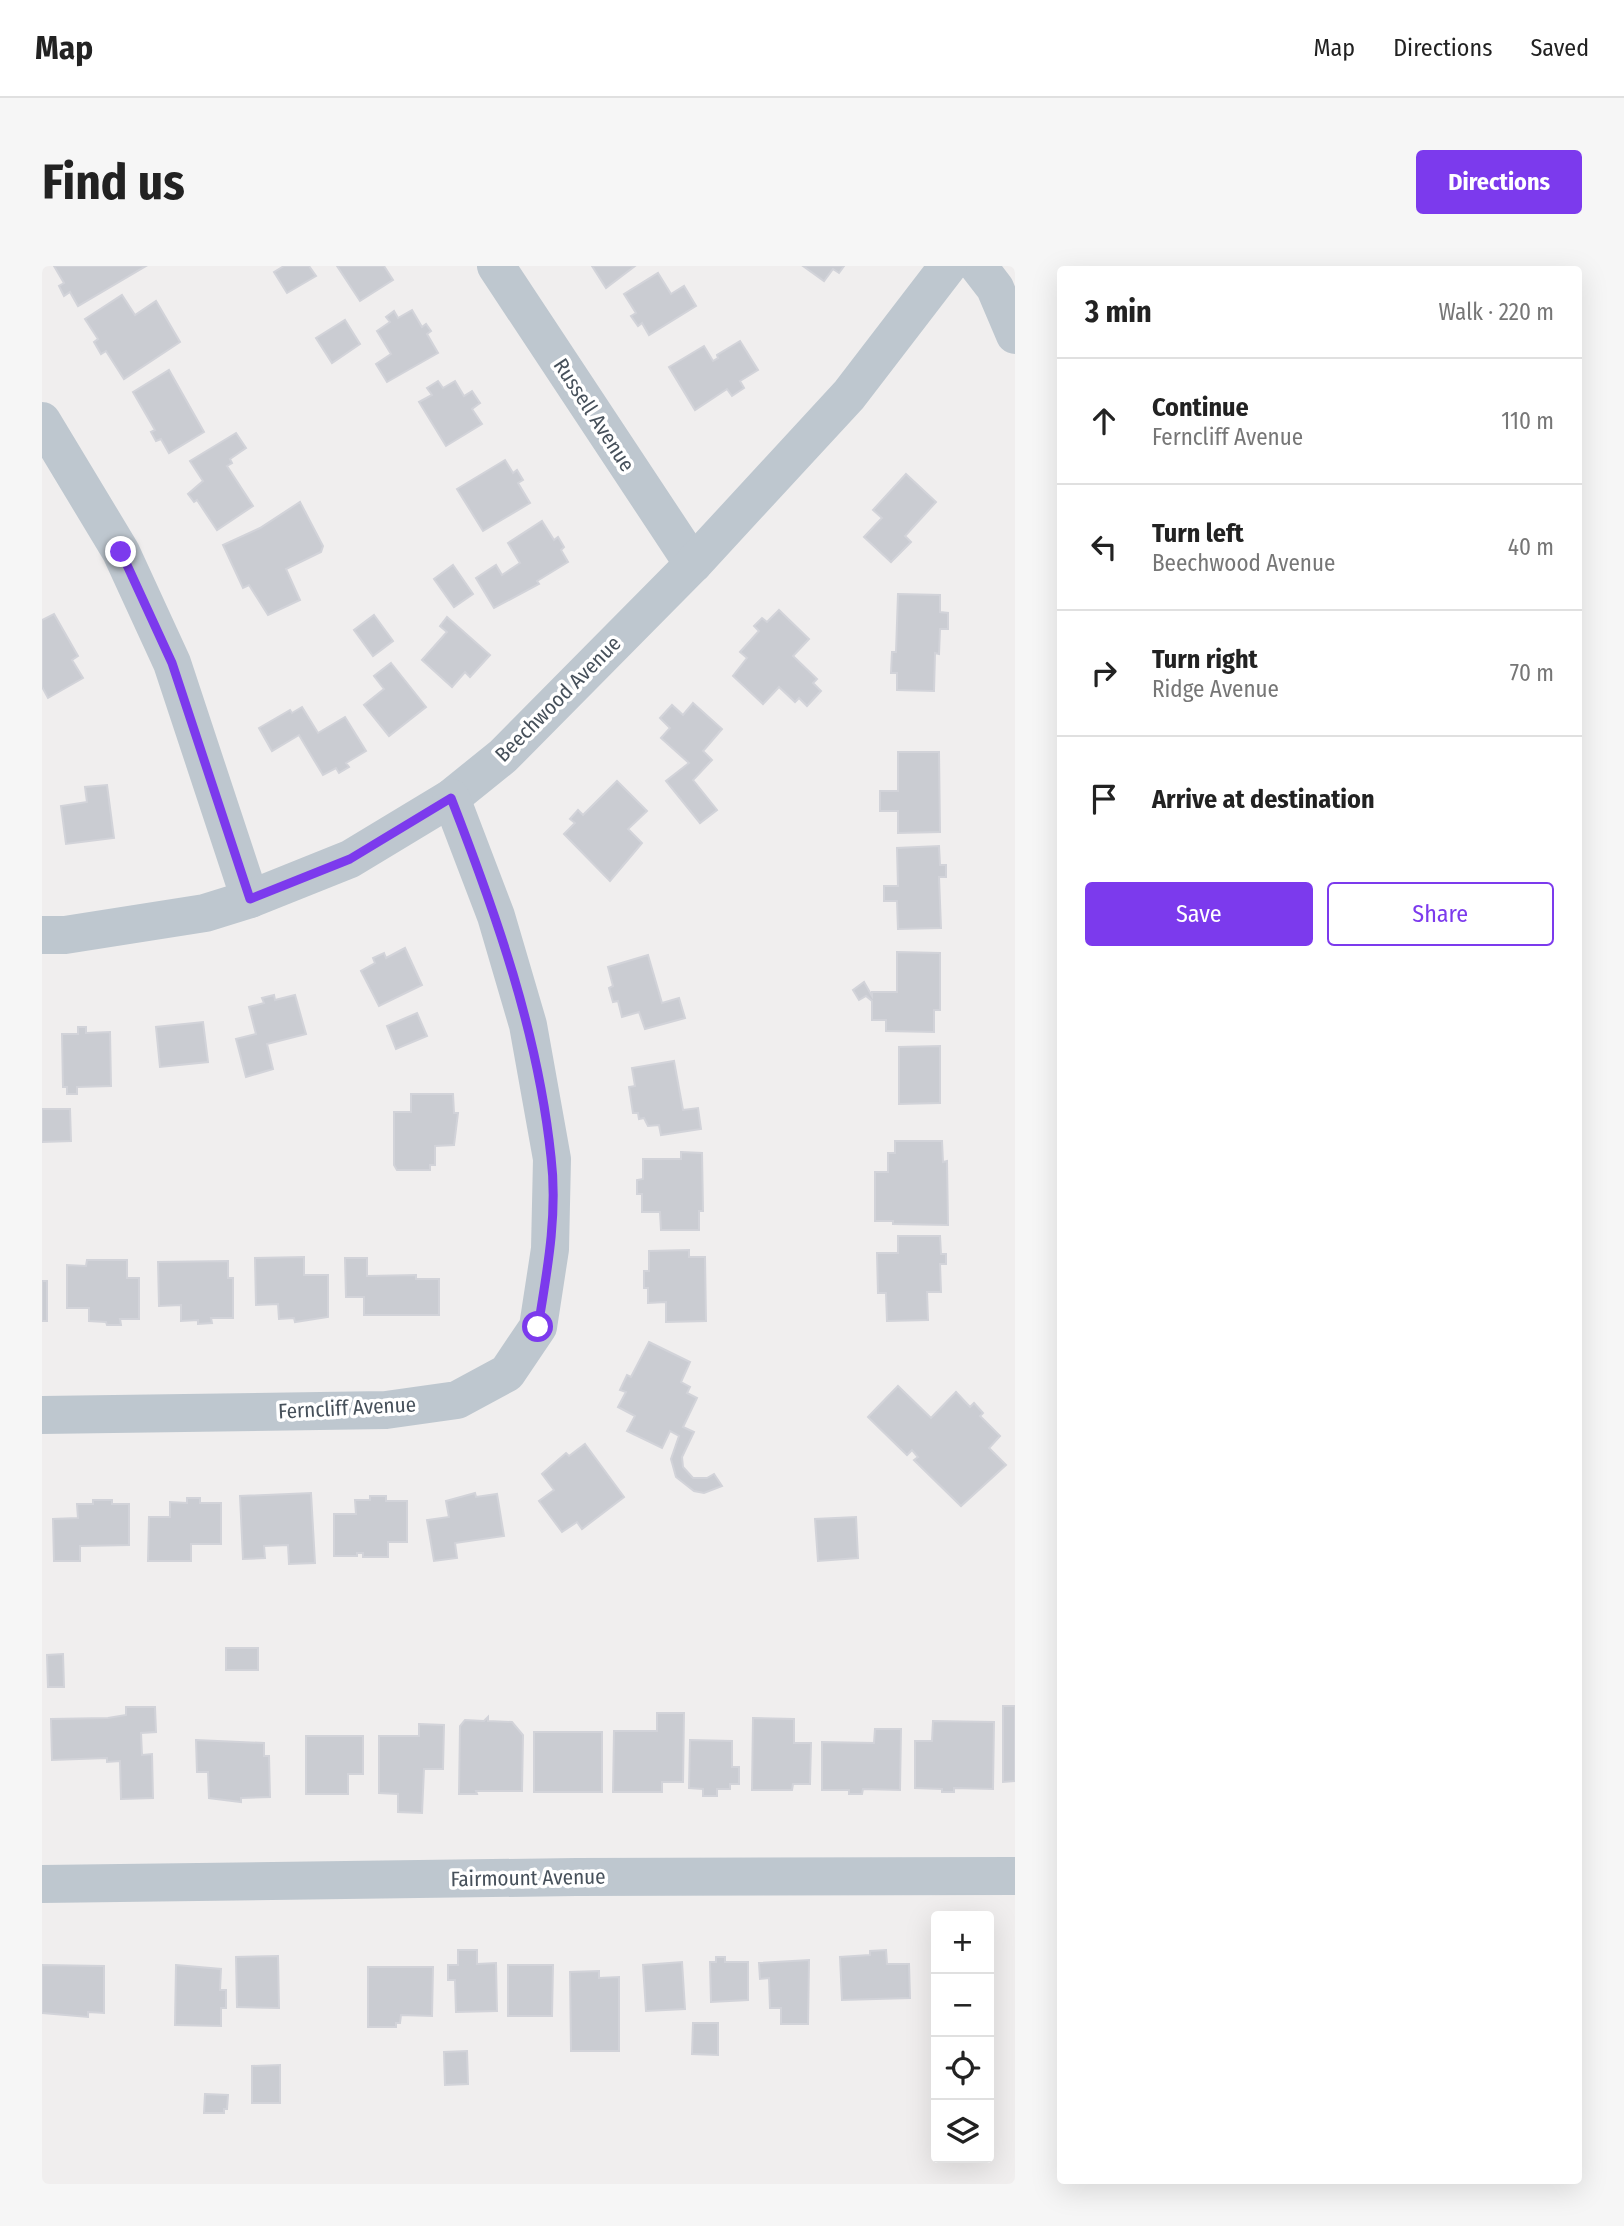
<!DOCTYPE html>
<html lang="en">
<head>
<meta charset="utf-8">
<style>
  :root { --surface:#fff; --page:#f6f6f6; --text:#222; --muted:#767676; --line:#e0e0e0; --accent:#7c3aed }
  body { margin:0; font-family:"Fira Sans Condensed",sans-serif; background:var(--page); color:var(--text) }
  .controls { position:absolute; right:21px; bottom:21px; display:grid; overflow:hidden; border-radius:7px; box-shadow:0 7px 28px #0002 }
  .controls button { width:63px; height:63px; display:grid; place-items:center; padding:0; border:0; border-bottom:2px solid var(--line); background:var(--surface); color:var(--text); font:35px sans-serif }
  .stop { position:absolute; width:21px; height:21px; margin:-16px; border:5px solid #7c3aed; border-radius:50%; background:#fff }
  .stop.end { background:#7c3aed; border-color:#fff; box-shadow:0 2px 7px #0008 }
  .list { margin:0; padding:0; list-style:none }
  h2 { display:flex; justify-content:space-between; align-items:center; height:91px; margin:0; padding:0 28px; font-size:30px }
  h2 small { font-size:23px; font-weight:400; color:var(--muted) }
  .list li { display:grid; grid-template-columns:46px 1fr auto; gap:21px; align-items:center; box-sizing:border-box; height:126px; padding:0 28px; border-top:2px solid var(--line) }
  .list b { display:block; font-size:26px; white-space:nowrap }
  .list p { margin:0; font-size:23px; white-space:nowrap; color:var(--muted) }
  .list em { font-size:23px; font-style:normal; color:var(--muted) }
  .actions { display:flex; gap:14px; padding:21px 28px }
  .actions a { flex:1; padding:16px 0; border:2px solid var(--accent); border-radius:7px; text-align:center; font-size:24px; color:var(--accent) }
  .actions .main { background:var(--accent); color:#fff }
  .icon { flex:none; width:38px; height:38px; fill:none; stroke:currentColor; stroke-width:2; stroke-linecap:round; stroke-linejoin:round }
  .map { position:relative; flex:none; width:973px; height:1918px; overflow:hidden; border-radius:7px }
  header { display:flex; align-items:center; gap:42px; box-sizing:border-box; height:98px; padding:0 35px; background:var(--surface); border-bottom:2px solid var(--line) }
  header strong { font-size:33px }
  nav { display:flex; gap:38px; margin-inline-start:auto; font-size:24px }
  .intro { display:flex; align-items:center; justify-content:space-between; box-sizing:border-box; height:168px; padding:0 42px }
  h1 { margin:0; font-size:49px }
  .button { padding:18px 32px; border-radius:7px; background:var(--accent); color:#fff; font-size:24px; font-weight:700 }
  main { display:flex; gap:42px; padding:0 42px }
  aside { flex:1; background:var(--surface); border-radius:7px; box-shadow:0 7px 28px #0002 }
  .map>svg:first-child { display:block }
  .building { fill:#caccd2; stroke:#d2d3d9; stroke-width:2 }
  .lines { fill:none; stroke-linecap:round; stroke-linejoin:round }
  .minor { stroke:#bec7cf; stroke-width:38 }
  .route { stroke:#7c3aed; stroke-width:9 }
  .labels { text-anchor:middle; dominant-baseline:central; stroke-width:7; stroke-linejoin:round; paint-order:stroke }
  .street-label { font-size:21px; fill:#46505a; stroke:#fff }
</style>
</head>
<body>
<header>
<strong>Map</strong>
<nav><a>Map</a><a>Directions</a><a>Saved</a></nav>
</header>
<div class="intro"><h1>Find us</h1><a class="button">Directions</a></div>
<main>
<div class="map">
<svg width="973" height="1918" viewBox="0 0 973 1918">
  <rect width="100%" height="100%" fill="#f0eeee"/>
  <g class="building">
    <polygon points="12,0 104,0 36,40 28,26 22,30 17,20 22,17"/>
    <polygon points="242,0 267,0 274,10 245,27 232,6"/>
    <polygon points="295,0 342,0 351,14 318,35"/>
    <polygon points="550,0 593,0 564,22"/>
    <polygon points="761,0 802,0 797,7 791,3 782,15"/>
    <polygon points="616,7 629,28 642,20 654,40 607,69 600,57 596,60 589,50 594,47 582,28"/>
    <polygon points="80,29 93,49 114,35 138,76 82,113 64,85 59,88 52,76 56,73 43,53"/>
    <polygon points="370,44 380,61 384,58 389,65 385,68 396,87 345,116 334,98 349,88 335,65 348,56 344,51 352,45 356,52"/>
    <polygon points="303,54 318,78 290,97 274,72"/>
    <polygon points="698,75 716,104 698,115 702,122 690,130 685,123 653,144 627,101 662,80 671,95 676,92 675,89"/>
    <polygon points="127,104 162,166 127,187 119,173 114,175 109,166 113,164 91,126"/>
    <polygon points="396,115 401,122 413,115 422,130 430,125 438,137 430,143 440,158 404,180 377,136 390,129 385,122"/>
    <polygon points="194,167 204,182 188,193 190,197 185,200 211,240 175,264 155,234 152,236 146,228 161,215 148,195"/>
    <polygon points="463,194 471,207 475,204 481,214 476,217 488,237 441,265 415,223"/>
    <polygon points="864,208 894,236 863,270 869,276 849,296 822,271 840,252 831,244"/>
    <polygon points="258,236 281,280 279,286 244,303 258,334 226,349 207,319 201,322 181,279 218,262"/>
    <polygon points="500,255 512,274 516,271 522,281 519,284 526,296 495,315 497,318 452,342 434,312 454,299 460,309 478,297 466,277"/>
    <polygon points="411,299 431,328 412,341 392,313"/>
    <polygon points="856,328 898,329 898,346 906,347 906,363 898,363 897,388 893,387 892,425 855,424 855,407 849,407 850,386 854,386"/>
    <polygon points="737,344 767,373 751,390 775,413 771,417 779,425 765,440 757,432 753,436 737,421 721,438 691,410 705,392 698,386 717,365 712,360 720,352 725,356"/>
    <polygon points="12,348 36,390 30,394 41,412 6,432 0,421 0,354"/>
    <polygon points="332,349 351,375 331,390 312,364"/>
    <polygon points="405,351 448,389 428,411 423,406 410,421 380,394 405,366 398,360"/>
    <polygon points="349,397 384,441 347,470 322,439 342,423 332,410"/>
    <polygon points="651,437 680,463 661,485 670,494 651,514 675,544 658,557 624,515 647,497 619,472 628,462 618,452 630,439 641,449"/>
    <polygon points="260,441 276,467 303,451 324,485 304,497 307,501 297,507 294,502 281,509 257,469 230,485 217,462 248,444 250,447"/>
    <polygon points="856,486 897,486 898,566 856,567 856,545 838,545 838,525 856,525"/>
    <polygon points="575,515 605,545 586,563 600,577 568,615 522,568 533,557 528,553 536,544 541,549"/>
    <polygon points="65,519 72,572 24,578 19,540 45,536 43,521"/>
    <polygon points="897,580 898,599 904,599 904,611 897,611 899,662 856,663 855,635 842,635 842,620 856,620 855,582"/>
    <polygon points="363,682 380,719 337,740 319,705 333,697 331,692 342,687 344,692"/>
    <polygon points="855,686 898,687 898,744 892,744 892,766 844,765 844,754 830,754 830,735 824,730 817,734 811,724 822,716 830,730 830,726 855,726"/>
    <polygon points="606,689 620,737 637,732 643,752 603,763 597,746 580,751 576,735 571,736 567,722 571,720 566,701"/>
    <polygon points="232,729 233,734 253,729 264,768 225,778 231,803 204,811 194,773 214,768 207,741 222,737 220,732"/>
    <polygon points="375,747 385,770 354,783 345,760"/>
    <polygon points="161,756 166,796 118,801 114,761"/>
    <polygon points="36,761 44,761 44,767 68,766 69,820 35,821 35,828 25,828 25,821 21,821 20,768 36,768"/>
    <polygon points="898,780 898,837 857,838 857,781"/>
    <polygon points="632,795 641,844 656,842 659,863 619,869 617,859 606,860 602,852 597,853 596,847 591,847 587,821 593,820 590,802"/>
    <polygon points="369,828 411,828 412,847 416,847 412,879 393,880 393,899 388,899 388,904 355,904 352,899 352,846 369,846"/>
    <polygon points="0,843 28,843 29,875 0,876"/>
    <polygon points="853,875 900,875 901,896 905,895 906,959 851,958 851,955 833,955 833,906 846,906 846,887 853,887"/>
    <polygon points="639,886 660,887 661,945 657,945 657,964 619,964 618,946 600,946 600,928 595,928 595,914 601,913 601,893 639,893"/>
    <polygon points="856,970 898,970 899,988 904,988 904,998 898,998 899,1026 885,1026 886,1054 845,1055 844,1027 836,1027 835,987 856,987"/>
    <polygon points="647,984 647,991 663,991 664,1055 624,1056 624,1036 606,1037 606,1022 602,1022 602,1005 607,1005 607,985"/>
    <polygon points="262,991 262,1009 286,1009 286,1051 253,1056 252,1052 237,1053 236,1038 214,1039 213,992"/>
    <polygon points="303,992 325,992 325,1010 374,1009 374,1013 397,1013 397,1049 322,1049 322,1031 304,1031"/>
    <polygon points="45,994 85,994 85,1012 97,1012 97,1053 78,1053 79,1059 65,1059 64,1056 47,1055 47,1042 25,1042 25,999 44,1000"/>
    <polygon points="186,995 186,1012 191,1012 191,1052 169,1052 170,1057 156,1058 156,1054 139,1055 139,1039 117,1040 116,996"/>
    <rect x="0" y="1015" width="5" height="40"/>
    <polygon points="607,1076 648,1096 639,1116 648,1121 645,1127 655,1132 641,1161 652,1166 640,1191 641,1201 651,1212 665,1212 672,1208 680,1220 662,1227 652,1225 634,1211 629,1193 637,1170 628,1165 620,1182 585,1165 593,1150 576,1141 584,1126 578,1124 585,1109 589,1111"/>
    <polygon points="856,1120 889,1152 914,1126 928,1141 932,1137 941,1147 938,1150 958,1170 947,1182 964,1199 919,1240 872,1194 876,1191 870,1184 865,1189 826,1151"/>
    <polygon points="543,1178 582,1231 540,1263 535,1256 520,1266 497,1235 512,1224 500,1208 524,1187 527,1190"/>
    <polygon points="269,1227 273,1297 247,1298 246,1279 222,1280 223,1292 201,1293 198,1230"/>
    <polygon points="433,1227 434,1231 455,1228 462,1270 413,1277 415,1292 392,1295 385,1254 407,1251 404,1235"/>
    <polygon points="328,1230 344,1230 344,1235 365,1235 365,1276 346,1276 346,1291 321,1291 321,1287 315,1287 315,1290 292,1290 292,1248 314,1248 313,1234 328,1234"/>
    <polygon points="145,1232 158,1232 158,1237 179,1237 179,1278 149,1278 149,1295 106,1295 107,1251 128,1251 128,1236 145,1237"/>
    <polygon points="51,1234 70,1234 70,1238 87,1238 87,1279 38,1280 38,1295 12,1295 11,1253 36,1252 35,1238 51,1238"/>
    <polygon points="814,1251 816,1292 776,1295 773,1253"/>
    <rect x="184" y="1382" width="32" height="22"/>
    <polygon points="21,1388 22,1421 6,1421 5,1389"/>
    <polygon points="961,1440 973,1440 973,1515 961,1516"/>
    <polygon points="84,1441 113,1441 114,1466 99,1467 100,1489 110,1488 111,1532 79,1533 78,1495 65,1496 65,1492 10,1494 9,1453 66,1452 84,1449"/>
    <polygon points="615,1447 642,1447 641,1516 620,1516 620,1526 571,1526 572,1465 615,1465"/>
    <polygon points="446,1451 446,1455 470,1456 481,1469 480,1525 434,1525 435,1528 417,1528 418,1460 423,1454 442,1455"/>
    <polygon points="711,1452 752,1453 752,1477 769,1477 768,1518 751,1518 750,1524 710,1524"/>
    <polygon points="891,1455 952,1456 951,1523 912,1522 912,1526 900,1526 900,1523 873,1522 873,1475 890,1475"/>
    <polygon points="377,1458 402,1459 401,1503 382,1503 380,1547 356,1546 356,1528 337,1527 337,1470 377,1470"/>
    <polygon points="833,1463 859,1463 858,1524 821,1523 820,1528 807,1528 807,1524 780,1524 780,1476 832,1477"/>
    <rect x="492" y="1466" width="68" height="60"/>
    <polygon points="264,1470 321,1470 321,1508 306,1508 306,1528 264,1528"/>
    <polygon points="154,1474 222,1477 222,1490 227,1490 228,1531 199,1532 199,1536 167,1532 166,1506 155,1506"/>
    <polygon points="648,1474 690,1475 690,1501 697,1501 697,1518 688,1518 688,1523 675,1523 675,1530 661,1530 661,1523 647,1522"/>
    <polygon points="416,1684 435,1684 435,1698 454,1697 455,1745 414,1746 413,1714 406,1714 406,1699 416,1699"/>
    <polygon points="844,1684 845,1698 867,1698 868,1732 800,1734 798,1691 828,1689 828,1685"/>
    <polygon points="236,1690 237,1742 195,1741 194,1691"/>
    <polygon points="674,1691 683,1691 683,1696 706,1696 706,1734 669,1736 668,1696 674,1696"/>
    <polygon points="767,1694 766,1758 739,1758 739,1742 728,1742 727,1712 718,1713 717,1697"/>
    <polygon points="640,1696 643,1743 604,1745 601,1699"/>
    <polygon points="0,1699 62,1700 62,1747 46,1746 46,1751 0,1747"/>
    <polygon points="134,1699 179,1703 178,1724 184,1724 184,1742 179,1742 179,1760 133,1759"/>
    <polygon points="466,1699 511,1699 510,1750 466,1750"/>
    <polygon points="326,1701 391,1701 390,1750 359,1749 358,1757 354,1757 354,1761 326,1761"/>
    <polygon points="557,1705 557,1712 577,1711 577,1785 529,1785 528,1706"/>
    <polygon points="651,1757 676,1757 676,1789 650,1788"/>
    <polygon points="425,1785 426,1818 403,1819 402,1786"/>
    <polygon points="238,1799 238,1837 210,1837 210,1800"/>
    <polygon points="163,1828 186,1829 185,1843 182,1843 182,1847 162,1847"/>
  </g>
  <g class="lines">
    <g class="minor">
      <polyline points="454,0 651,298"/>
      <polyline points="936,0 953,22 973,69"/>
      <polyline points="0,155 79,286 130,397 208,633"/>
      <polyline points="0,669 23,669 163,647 208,633 308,593 409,532 461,490 651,298 807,129 906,0"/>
      <polyline points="0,1149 344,1144 415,1134 465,1107 496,1061 508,983 510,893 486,759 454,650 409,532"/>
      <polyline points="0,1618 534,1611 973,1610"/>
    </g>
  </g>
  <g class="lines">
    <path class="route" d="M 79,286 L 130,397 L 208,633 L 308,593 L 409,532 C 454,648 496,766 509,891 C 516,948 505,1006 496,1061"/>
  </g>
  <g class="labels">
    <g class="street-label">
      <text transform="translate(552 149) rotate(57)">Russell Avenue</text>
      <text transform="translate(516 433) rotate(-45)">Beechwood Avenue</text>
      <text transform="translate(305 1142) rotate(-3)">Ferncliff Avenue</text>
      <text transform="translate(486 1612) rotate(-1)">Fairmount Avenue</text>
    </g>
  </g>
</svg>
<div class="controls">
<button>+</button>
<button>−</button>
<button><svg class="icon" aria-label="locate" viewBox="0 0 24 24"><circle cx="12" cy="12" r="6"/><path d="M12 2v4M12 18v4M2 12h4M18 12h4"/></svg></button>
<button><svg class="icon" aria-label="layers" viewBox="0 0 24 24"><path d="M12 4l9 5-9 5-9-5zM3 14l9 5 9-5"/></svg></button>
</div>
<div class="stop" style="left:496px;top:1061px"></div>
<div class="stop end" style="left:79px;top:286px"></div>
</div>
<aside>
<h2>3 min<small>Walk · 220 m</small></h2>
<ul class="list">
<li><svg class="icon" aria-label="ahead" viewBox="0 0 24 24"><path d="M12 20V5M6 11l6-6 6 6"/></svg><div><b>Continue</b><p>Ferncliff Avenue</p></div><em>110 m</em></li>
<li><svg class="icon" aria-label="left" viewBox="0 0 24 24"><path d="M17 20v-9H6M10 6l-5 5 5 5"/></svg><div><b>Turn left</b><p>Beechwood Avenue</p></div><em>40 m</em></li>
<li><svg class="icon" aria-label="right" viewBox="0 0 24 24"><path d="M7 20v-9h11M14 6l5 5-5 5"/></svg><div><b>Turn right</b><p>Ridge Avenue</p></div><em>70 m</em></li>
<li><svg class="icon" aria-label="arrive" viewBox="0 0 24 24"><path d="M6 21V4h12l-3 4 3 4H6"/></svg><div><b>Arrive at destination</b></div></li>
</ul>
<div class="actions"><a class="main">Save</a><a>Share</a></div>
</aside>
</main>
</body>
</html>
